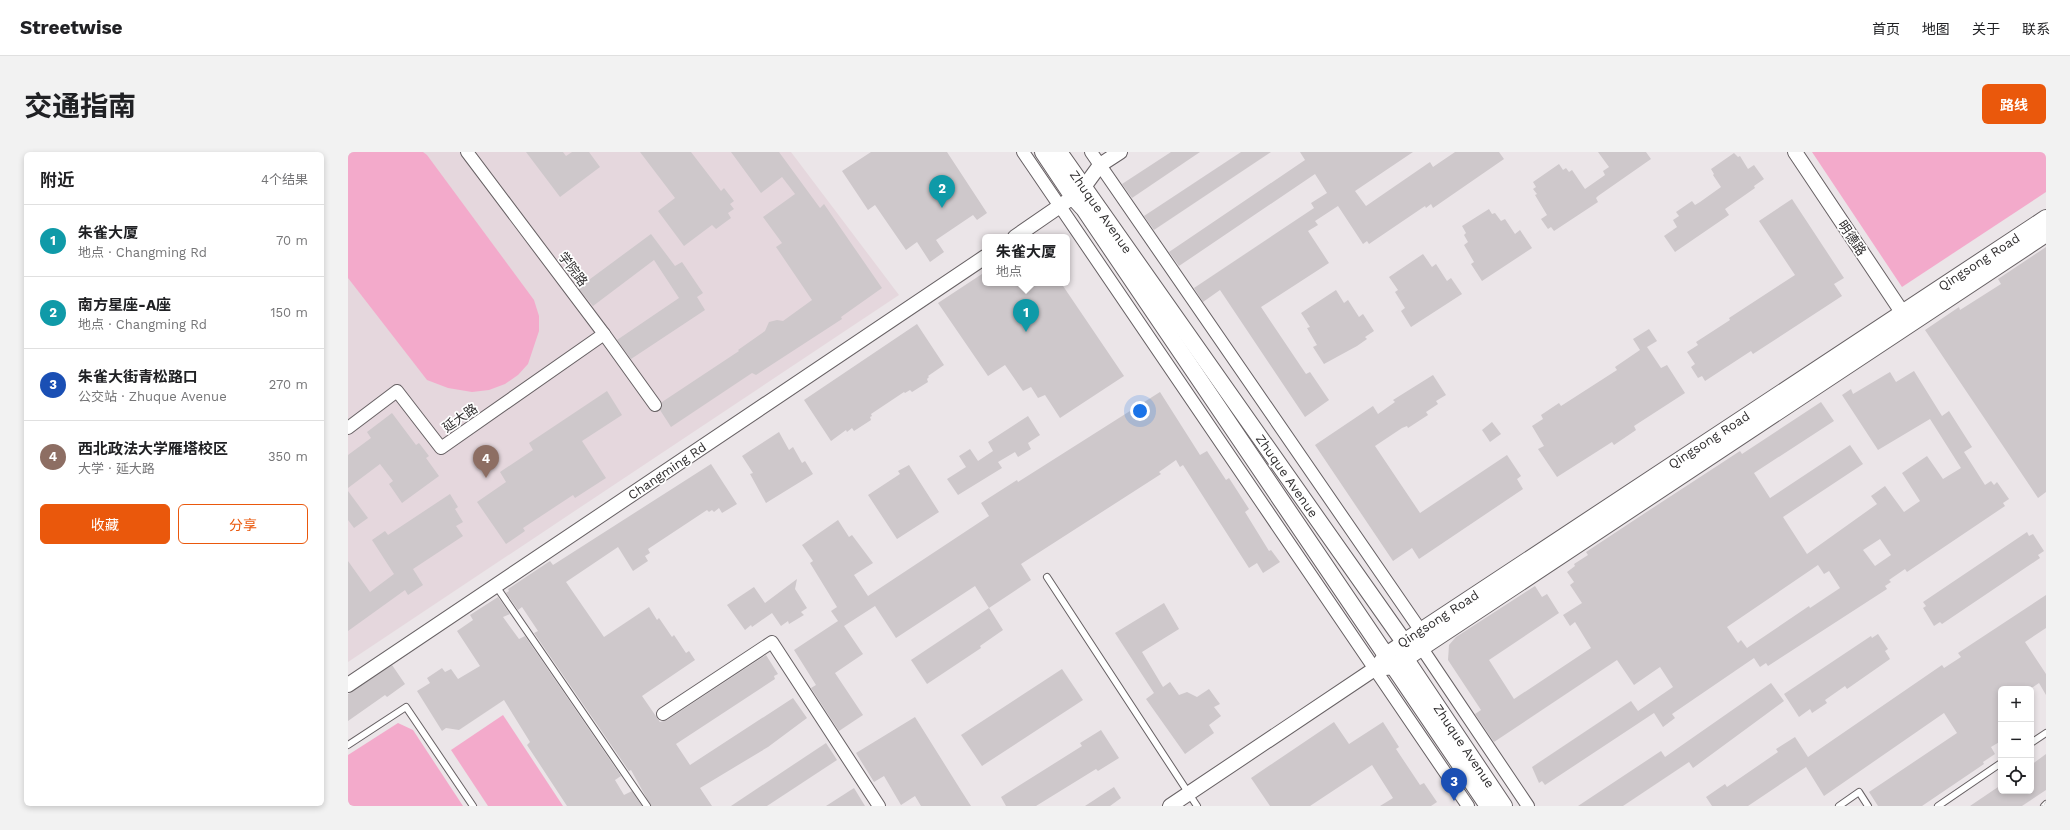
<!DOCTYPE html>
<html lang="zh">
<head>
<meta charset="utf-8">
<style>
  :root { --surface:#fff; --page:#f2f2f2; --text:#202124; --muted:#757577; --line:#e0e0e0; --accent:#ea580c }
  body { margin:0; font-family:"Work Sans","Noto Sans SC",sans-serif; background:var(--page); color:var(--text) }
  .controls { position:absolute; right:12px; bottom:12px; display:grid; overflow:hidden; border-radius:6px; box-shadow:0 2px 6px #0003 }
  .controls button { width:36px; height:36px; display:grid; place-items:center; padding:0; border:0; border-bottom:1px solid var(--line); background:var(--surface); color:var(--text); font:20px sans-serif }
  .you { position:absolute; left:792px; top:259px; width:14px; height:14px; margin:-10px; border:3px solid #fff; border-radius:50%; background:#1a73e8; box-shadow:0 0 0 6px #1a73e833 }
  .badge { display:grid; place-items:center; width:26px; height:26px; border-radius:50%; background:var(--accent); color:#fff; font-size:13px; font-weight:700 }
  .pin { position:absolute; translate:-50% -33px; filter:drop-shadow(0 1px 2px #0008) }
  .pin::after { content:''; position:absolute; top:21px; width:14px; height:12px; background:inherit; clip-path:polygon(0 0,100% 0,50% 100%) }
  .popup { position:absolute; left:634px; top:82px; width:88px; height:52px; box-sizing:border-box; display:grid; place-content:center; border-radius:6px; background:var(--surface); filter:drop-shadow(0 1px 3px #0005); font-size:13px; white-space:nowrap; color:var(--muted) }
  .popup b { font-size:15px; color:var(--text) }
  .popup::after { content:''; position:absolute; left:50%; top:100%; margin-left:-8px; border:8px solid transparent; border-top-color:var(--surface) }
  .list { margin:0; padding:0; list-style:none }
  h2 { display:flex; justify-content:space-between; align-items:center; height:52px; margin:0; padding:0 16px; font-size:17px }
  h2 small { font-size:13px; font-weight:400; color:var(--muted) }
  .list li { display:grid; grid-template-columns:26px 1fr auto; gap:12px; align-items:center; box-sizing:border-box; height:72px; padding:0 16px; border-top:1px solid var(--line) }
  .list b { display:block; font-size:15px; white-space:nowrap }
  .list p { margin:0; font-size:13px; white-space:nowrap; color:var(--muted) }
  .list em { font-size:13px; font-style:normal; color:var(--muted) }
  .actions { display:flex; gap:8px; padding:12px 16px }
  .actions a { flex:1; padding:9px 0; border:1px solid var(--accent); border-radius:6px; text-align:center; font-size:14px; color:var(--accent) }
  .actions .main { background:var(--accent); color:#fff }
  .icon { flex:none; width:22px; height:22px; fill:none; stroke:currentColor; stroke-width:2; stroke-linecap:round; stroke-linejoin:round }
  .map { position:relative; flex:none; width:1698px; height:654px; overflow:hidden; border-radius:6px }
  header { display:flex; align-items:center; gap:24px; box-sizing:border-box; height:56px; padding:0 20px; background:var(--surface); border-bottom:1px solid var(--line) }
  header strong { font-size:19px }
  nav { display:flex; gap:22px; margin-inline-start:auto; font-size:14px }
  .intro { display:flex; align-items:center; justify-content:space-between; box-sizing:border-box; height:96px; padding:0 24px }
  h1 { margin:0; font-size:28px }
  .button { padding:10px 18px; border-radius:6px; background:var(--accent); color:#fff; font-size:14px; font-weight:700 }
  main { display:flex; gap:24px; padding:0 24px }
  aside { flex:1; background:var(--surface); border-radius:6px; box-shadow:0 2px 6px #0003 }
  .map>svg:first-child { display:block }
  .built { fill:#e5d7dd }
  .green { fill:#f3aacb }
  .building { fill:#cec8cb; fill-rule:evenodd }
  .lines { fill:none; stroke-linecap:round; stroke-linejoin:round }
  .service-casing { stroke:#676164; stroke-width:8 }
  .minor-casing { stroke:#676164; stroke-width:14 }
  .tertiary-casing { stroke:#676164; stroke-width:16 }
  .secondary-casing { stroke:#676164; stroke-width:18 }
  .service { stroke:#fff; stroke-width:6 }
  .minor { stroke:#fff; stroke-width:12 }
  .tertiary { stroke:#fff; stroke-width:14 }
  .secondary { stroke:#fff; stroke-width:16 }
  .labels { text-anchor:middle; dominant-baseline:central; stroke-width:3.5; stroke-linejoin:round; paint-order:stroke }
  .street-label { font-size:13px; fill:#2f2d2e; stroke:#fff }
</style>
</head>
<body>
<header>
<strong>Streetwise</strong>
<nav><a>首页</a><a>地图</a><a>关于</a><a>联系</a></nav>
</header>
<div class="intro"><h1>交通指南</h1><a class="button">路线</a></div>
<main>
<aside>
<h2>附近<small>4个结果</small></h2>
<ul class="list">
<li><span class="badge" style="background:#0f9aa8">1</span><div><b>朱雀大厦</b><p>地点 · Changming Rd</p></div><em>70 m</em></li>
<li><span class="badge" style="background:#0f9aa8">2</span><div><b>南方星座-A座</b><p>地点 · Changming Rd</p></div><em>150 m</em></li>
<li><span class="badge" style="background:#1a4fb4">3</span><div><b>朱雀大街青松路口</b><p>公交站 · Zhuque Avenue</p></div><em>270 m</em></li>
<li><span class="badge" style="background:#8d6e63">4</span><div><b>西北政法大学雁塔校区</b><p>大学 · 延大路</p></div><em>350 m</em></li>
</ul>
<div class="actions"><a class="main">收藏</a><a>分享</a></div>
</aside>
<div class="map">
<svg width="1698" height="654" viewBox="0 0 1698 654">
  <rect width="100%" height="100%" fill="#ebe5e8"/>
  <polygon class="built" points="0,0 443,0 551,143 0,510"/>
  <g class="green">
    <polygon points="0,0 75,0 79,3 186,148 191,164 191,179 180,212 170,223 157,232 141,238 124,240 100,236 79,228 0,126"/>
    <polygon points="1464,0 1698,0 1698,40 1554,135"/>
    <polygon points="155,563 215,654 140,654 103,598"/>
    <polygon points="50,571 65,578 115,654 0,654 0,603"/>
  </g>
  <g class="building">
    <polygon points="178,0 215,0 218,4 224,0 241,0 252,15 212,45"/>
    <polygon points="292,0 343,0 373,39 376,36 386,49 382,52 386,57 380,61 383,66 368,77 364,73 336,94 310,59 327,46"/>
    <polygon points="383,0 431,0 472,56 476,52 534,136 493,165 494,167 408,223 404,221 323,275 312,258 314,250 391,199 390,198 417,179 421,170 429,168 435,169 464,148 428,95 434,91 415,65 447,42 434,25 413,41"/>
    <polygon points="523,0 599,0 639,61 629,68 625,63 588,88 596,100 582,110 569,90 558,98 527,53 520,58 494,19"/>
    <polygon points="823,0 852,0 784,46 774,32"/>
    <polygon points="893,0 923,0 806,78 796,64"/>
    <polygon points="952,0 1065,0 1007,39 1018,54 1082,10 1085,15 1107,0 1151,0 1156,7 1085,56 1083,52 1078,56 1077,54 1021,92 1019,89 1015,92 990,54 967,69 970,73 960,79 981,111 913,155 958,222 962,220 981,248 957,265 872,138 855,150 846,136 966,56 963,51 979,41 967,22 831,114 821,100 957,8"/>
    <polygon points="1250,0 1298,0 1303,7 1250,44 1248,46 1250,50 1206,79 1203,75 1200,77 1193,67 1199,63 1187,43 1189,42 1185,37 1188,35 1185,30 1211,12 1215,18 1218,16 1221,20 1224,18 1237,37 1257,23 1255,19 1261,15"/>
    <polygon points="1386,1 1390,5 1392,4 1400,17 1406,13 1416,27 1406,34 1407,36 1377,57 1381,63 1327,100 1316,84 1329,75 1325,68 1331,64 1328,60 1344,49 1347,53 1352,50 1373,35 1365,23 1366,22 1363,17"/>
    <polygon points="1444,47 1496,126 1486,132 1494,144 1405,202 1403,199 1357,229 1354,224 1350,226 1343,215 1347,212 1339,200 1350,193 1348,190 1382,168 1381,166 1447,123 1411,69"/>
    <polygon points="1141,57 1144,62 1147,61 1153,69 1157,67 1167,82 1172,78 1184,96 1134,129 1123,112 1126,110 1116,93 1120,90 1116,83 1118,81 1114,74"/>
    <polygon points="303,82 327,114 334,110 355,141 349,145 357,158 283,207 269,188 331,146 306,108 245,154 230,136"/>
    <polygon points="1698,95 1698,340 1690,346 1577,178 1611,155 1612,158 1653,132 1650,127"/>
    <polygon points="1075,102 1084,115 1088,112 1099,129 1103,126 1114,142 1063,175 1053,159 1057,156 1047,140 1050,138 1041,125"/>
    <polygon points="637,120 637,131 713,131 776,224 712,266 697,243 690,246 683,235 675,239 657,213 640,224 590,151"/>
    <polygon points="988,138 996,151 1000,148 1011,165 1015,162 1026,179 1017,185 1019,187 1009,194 976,212 965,195 969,193 959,176 962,175 953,161"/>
    <polygon points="569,172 596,213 580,224 581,225 579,227 580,230 564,240 562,238 557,241 556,240 523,262 524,264 522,265 523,268 506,279 504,276 499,280 498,278 483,289 456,248"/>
    <polygon points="1301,177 1309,189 1299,195 1313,216 1319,213 1337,241 1286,274 1288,278 1266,293 1264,290 1209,325 1190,297 1196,294 1184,274 1195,267 1193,263 1211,251 1213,254 1269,218 1267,215 1292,198 1285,187"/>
    <path d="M 1566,219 L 1594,264 L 1601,259 L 1624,295 L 1616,300 L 1637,333 L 1643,329 L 1646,333 L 1649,330 L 1661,347 L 1655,351 L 1657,354 L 1559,420 L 1557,417 L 1541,428 L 1543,430 L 1537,434 L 1539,437 L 1420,514 L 1418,511 L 1412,515 L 1406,506 L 1324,562 L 1327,566 L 1315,575 L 1306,561 L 1197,633 L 1194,629 L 1191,631 L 1184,615 L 1283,549 L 1290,559 L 1325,535 L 1312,515 L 1286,533 L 1269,508 L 1146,590 L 1127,562 L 1133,558 L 1100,508 L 1101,493 L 1108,485 L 1187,434 L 1194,445 L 1199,442 L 1211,461 L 1141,508 L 1166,547 L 1243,496 L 1227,470 L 1222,474 L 1215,463 L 1234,451 L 1222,433 L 1226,430 L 1219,420 L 1227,414 L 1226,412 L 1240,403 L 1238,400 L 1297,361 L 1392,299 L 1394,302 L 1473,250 L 1486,269 L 1406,321 L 1422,346 L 1502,293 L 1515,312 L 1435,365 L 1459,402 L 1529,352 L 1523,344 L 1537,334 L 1556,360 L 1572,349 L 1554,321 L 1579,304 L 1595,327 L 1613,316 L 1582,267 L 1530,298 L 1494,243 L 1503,237 L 1505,242 L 1542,220 L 1548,230 ZM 1532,387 L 1543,403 L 1527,414 L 1515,398 ZM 1470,413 L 1476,422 L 1481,419 L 1492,436 L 1462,456 L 1461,454 L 1399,496 L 1393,488 L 1390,491 L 1379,475 Z"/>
    <polygon points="1085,223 1098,243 1088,249 1090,252 1078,260 1080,263 1060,276 1059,274 1054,276 1027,294 1072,361 1159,303 1173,324 1169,327 1175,337 1071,407 1064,396 1045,409 967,293 1025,254 1030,262 1047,250 1045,248"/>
    <polygon points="259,239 274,263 234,289 258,326 227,346 225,343 175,376 177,379 158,392 129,350 158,330 152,320 185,298 181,291"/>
    <polygon points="812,240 852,303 859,299 878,328 881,326 901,357 897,360 921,399 923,398 932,410 915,421 909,411 901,416 835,313 832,315 828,308 811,320 813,322 673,412 683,428 641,456 627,434 548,486 527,454 496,474 515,502 487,521 515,563 491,579 463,536 468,533 446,498 490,469 483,459 489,455 462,411 465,409 454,393 490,368 501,385 504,383 525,411 506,423 520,444 641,364 633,351 669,328 670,330"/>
    <polygon points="44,261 68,293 71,291 81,304 78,306 91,324 54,351 41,332 45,329 32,312 0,336 0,303 23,286 19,280"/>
    <polygon points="680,264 692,283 680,291 683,297 670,305 667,300 650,310 654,316 610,343 599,327 618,315 611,304 622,297 630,309 645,299 640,290"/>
    <polygon points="1144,270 1153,282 1142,290 1134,278"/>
    <polygon points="431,280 441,298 445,295 454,311 457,309 465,322 418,351 402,322 405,321 394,304"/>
    <polygon points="363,312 389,352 374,361 371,356 366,360 364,358 361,360 359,358 300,397 302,401 297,404 300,409 285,419 270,395 218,430 256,485 301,455 309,468 311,466 324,485 326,483 338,501 341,499 347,508 294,544 312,570 319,568 418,503 430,522 426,524 427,527 328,592 342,613 445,546 459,566 420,595 352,636 364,654 303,654 283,618 281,619 186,481 190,479 174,455 170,458 158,441 161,439 160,437 202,409 205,413"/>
    <polygon points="561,313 591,360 549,387 520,343 552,322 550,319"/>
    <polygon points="0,339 20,366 6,376 0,368"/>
    <polygon points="102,342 110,355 107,357 115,370 108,374 115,384 65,417 75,433 60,443 57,438 0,479 0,409 22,440 46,422 24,388 37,379 40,383"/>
    <polygon points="1679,380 1681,384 1685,382 1696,399 1690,403 1692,406 1594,472 1592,470 1586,474 1575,456 1578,454 1575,450"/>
    <polygon points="449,427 447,437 459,456 453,460 456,463 441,472 440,469 433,474 424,461 404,475 403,473 397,478 379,453 406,435 417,451"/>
    <polygon points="1698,443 1698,476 1677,490 1698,522 1698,543 1691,531 1682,537 1653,537 1653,589 1643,595 1647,602 1635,610 1636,612 1574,654 1530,654 1521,640 1609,581 1596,561 1476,644 1458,615 1400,654 1364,654 1358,645 1377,632 1379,635 1430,600 1428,597 1447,585 1460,605 1594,513 1596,516 1613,505 1610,501"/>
    <polygon points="150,445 162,462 155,465 171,487 177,484 273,624 267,628 276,643 284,639 294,654 219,654 179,593 182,590 156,548 111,578 98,576 94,579 69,539 82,531 79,526 94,516 97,520 103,517 110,527 132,514 109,479 125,468 122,463"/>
    <polygon points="816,451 831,477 794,500 815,535 822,530 831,543 839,540 849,545 861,537 872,552 866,555 873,564 861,573 866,581 837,602 798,547 806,541 767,481"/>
    <polygon points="641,456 655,478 632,494 633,496 579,532 563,508"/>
    <polygon points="1530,482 1540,497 1537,499 1542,507 1499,537 1497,534 1477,548 1479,551 1464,561 1462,557 1451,565 1436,542 1523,484 1524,486"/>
    <polygon points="44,513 57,532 39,545 37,543 0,569 0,542"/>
    <polygon points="714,517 735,548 634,614 613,583"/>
    <polygon points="1423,531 1436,549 1345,616 1341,610 1275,654 1230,654 1313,599 1317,605"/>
    <polygon points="567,565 614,640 623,654 573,654 567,644 553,653 536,624 526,630 508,601"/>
    <polygon points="986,570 1001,592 1035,570 1051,595 1048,597 1072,633 1076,631 1089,650 1083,654 1032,654 1045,646 1024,613 962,654 922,654 903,626"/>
    <polygon points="753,578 771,606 750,619 748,617 688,654 658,654 653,645 734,594 732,591"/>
    <polygon points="478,591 489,608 419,654 383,654"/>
    <polygon points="1698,602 1698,638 1674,654 1622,654 1653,633 1653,639 1683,639 1683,613"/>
    <polygon points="766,635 773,646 762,654 737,654"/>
    <polygon points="506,636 517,654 478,654"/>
  </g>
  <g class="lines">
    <g class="service-casing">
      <g id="service">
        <polyline points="699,425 849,654"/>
        <polyline points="148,434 299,654"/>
        <polyline points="1683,591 1698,581"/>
        <polyline points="0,593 58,555 125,654"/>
        <polyline points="1491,654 1511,640 1520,654"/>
        <polyline points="1590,654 1653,611"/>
        <polyline points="1696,654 1698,652"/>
      </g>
    </g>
    <g class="minor-casing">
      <g id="minor">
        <polyline points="119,0 256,182 307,253"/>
        <polyline points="675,0 1120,654"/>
        <polyline points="743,0 1073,479 1073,495 1180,654"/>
        <polyline points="0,276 49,239 93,296 256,182"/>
        <polyline points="315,562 424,490 531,654"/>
      </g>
    </g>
    <g class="tertiary-casing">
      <g id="tertiary">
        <polyline points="1447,0 1560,169"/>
        <polyline points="667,85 725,45 736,35 752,13 772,0"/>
        <polyline points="0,533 637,105"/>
        <polyline points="822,654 1028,516 1038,502 1056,490"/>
      </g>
    </g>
    <g class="secondary-casing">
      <g id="secondary">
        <polyline points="695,0 725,45 736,57 1140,654"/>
        <polyline points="711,0 1056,490 1057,506 1156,654"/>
        <polyline points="1056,490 1698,66"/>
        <polyline points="1028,516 1046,514 1698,82"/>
      </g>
    </g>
    <use href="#service" class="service"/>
    <use href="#minor" class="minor"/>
    <use href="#tertiary" class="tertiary"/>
    <use href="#secondary" class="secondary"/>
  </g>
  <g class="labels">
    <g class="street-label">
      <text transform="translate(753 60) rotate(55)">Zhuque Avenue</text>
      <text transform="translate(1504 86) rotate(56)">明德路</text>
      <text transform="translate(1631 110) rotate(-33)">Qingsong Road</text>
      <text transform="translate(225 117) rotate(53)">学院路</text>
      <text transform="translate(112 266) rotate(-35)">延大路</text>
      <text transform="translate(1361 288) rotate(-33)">Qingsong Road</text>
      <text transform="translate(319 319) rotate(-34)">Changming Rd</text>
      <text transform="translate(939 324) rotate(55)">Zhuque Avenue</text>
      <text transform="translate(1090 467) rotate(-33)">Qingsong Road</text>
      <text transform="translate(1116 594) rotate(56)">Zhuque Avenue</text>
    </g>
  </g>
</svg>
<div class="controls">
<button>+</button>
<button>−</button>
<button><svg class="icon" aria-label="locate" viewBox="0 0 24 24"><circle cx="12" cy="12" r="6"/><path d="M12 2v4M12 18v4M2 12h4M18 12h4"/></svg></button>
</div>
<div class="you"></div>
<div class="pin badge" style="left:678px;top:180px;background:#0f9aa8">1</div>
<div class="popup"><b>朱雀大厦</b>地点</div>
<div class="pin badge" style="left:594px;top:56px;background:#0f9aa8">2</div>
<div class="pin badge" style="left:1106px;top:649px;background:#1a4fb4">3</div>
<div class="pin badge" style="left:138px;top:326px;background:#8d6e63">4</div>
</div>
</main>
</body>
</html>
